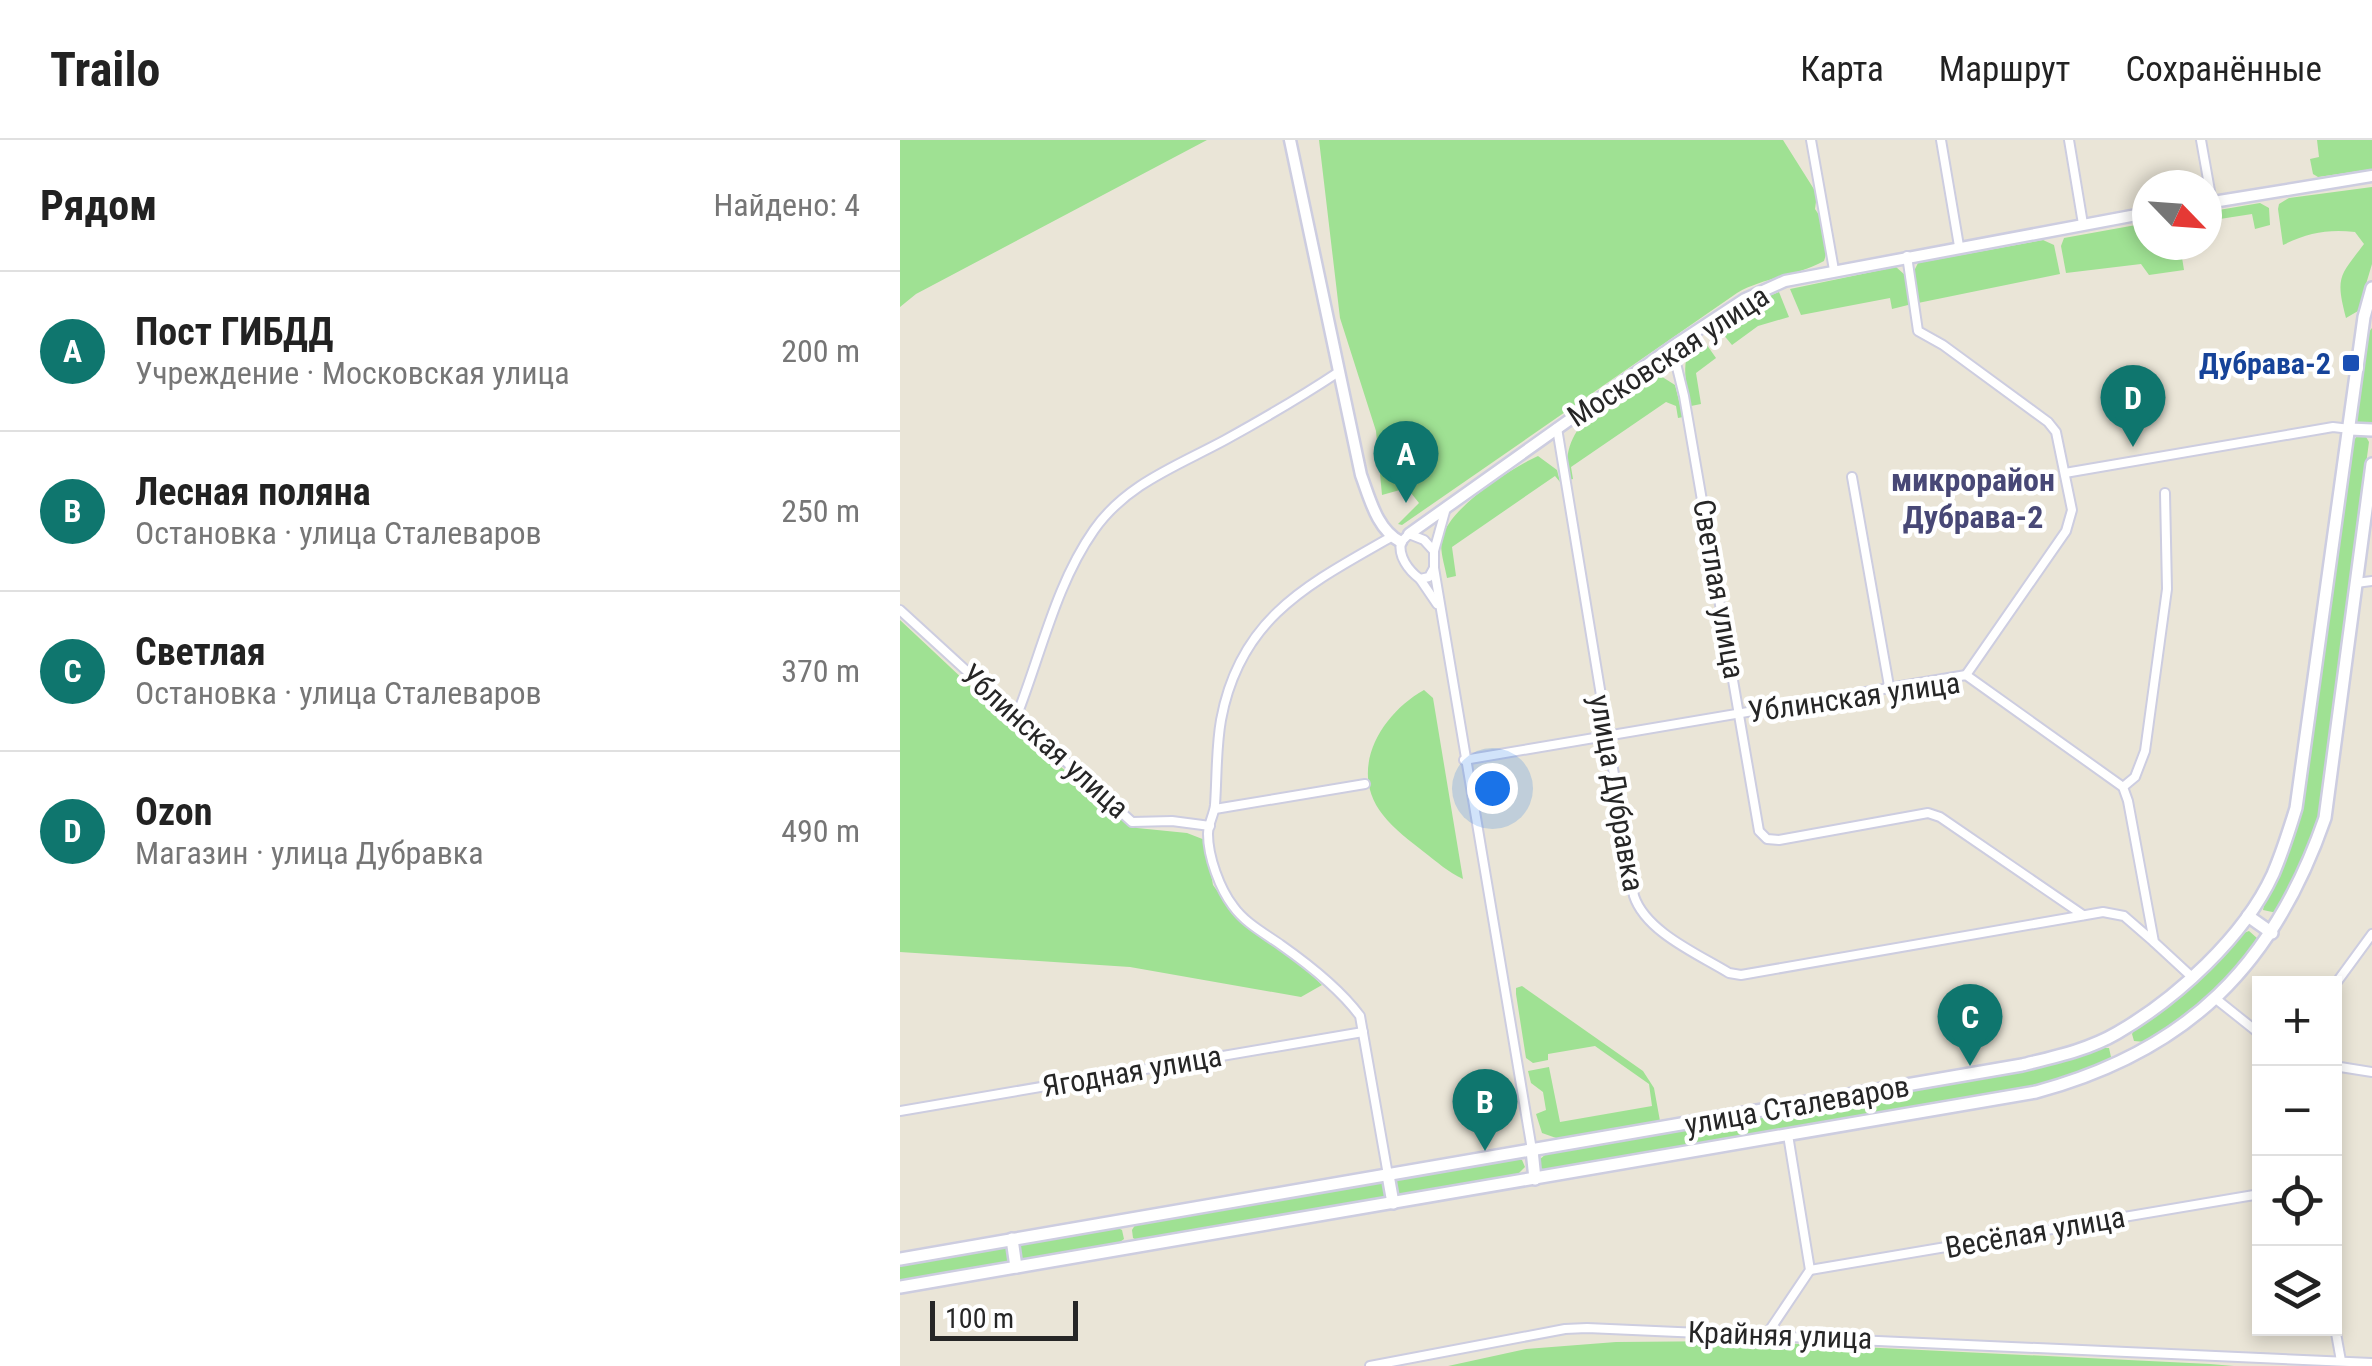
<!DOCTYPE html>
<html lang="ru">
<head>
<meta charset="utf-8">
<style>
  :root { --surface:#fff; --page:#f2f2f2; --text:#222; --muted:#767676; --line:#e0e0e0; --accent:#0f766e }
  body { margin:0; font-family:"Roboto Condensed",sans-serif; background:var(--page); color:var(--text) }
  .controls { position:absolute; right:30px; bottom:30px; display:grid; overflow:hidden; border-radius:0px; box-shadow:0 5px 15px #0003 }
  .controls button { width:90px; height:90px; display:grid; place-items:center; padding:0; border:0; border-bottom:2px solid var(--line); background:var(--surface); color:var(--text); font:50px sans-serif }
  .compass { position:absolute; left:1232px; top:30px; width:90px; height:90px; border-radius:50%; background:var(--surface); box-shadow:0 5px 15px #0003; rotate:115deg }
  .scale { position:absolute; left:30px; bottom:25px; width:148px; box-sizing:border-box; padding-left:10px; border:5px solid #262626; border-top:0; font-size:28px; line-height:35px; white-space:nowrap; color:#262626; -webkit-text-stroke:8px #fff; paint-order:stroke }
  .you { position:absolute; left:592px; top:648px; width:35px; height:35px; margin:-25px; border:8px solid #fff; border-radius:50%; background:#1a73e8; box-shadow:0 0 0 15px #1a73e833 }
  .badge { display:grid; place-items:center; width:65px; height:65px; border-radius:50%; background:var(--accent); color:#fff; font-size:32px; font-weight:700 }
  .pin { position:absolute; translate:-50% -82px; filter:drop-shadow(0 2px 5px #0008) }
  .pin::after { content:''; position:absolute; top:52px; width:35px; height:30px; background:inherit; clip-path:polygon(0 0,100% 0,50% 100%) }
  .list { margin:0; padding:0; list-style:none }
  h2 { display:flex; justify-content:space-between; align-items:center; height:130px; margin:0; padding:0 40px; font-size:42px }
  h2 small { font-size:32px; font-weight:400; color:var(--muted) }
  .list li { display:grid; grid-template-columns:65px 1fr auto; gap:30px; align-items:center; box-sizing:border-box; height:160px; padding:0 40px; border-top:2px solid var(--line) }
  .list b { display:block; font-size:38px; white-space:nowrap }
  .list p { margin:0; font-size:32px; white-space:nowrap; color:var(--muted) }
  .list em { font-size:32px; font-style:normal; color:var(--muted) }
  .icon { flex:none; width:55px; height:55px; fill:none; stroke:currentColor; stroke-width:2; stroke-linecap:round; stroke-linejoin:round }
  .map { position:relative; flex:none; width:1472px; height:1226px; overflow:hidden }
  header { display:flex; align-items:center; gap:60px; box-sizing:border-box; height:140px; padding:0 50px; background:var(--surface); border-bottom:2px solid var(--line) }
  header strong { font-size:48px }
  nav { display:flex; gap:55px; margin-inline-start:auto; font-size:35px }
  main { display:flex }
  aside { flex:1; background:var(--surface) }
  .map>svg:first-child { display:block }
  .green { fill:#9fe193 }
  .lines { fill:none; stroke-linecap:round; stroke-linejoin:round }
  .minor-casing { stroke:#cdcde0; stroke-width:12 }
  .tertiary-casing { stroke:#cdcde0; stroke-width:15 }
  .secondary-casing { stroke:#cdcde0; stroke-width:16 }
  .minor { stroke:#fff; stroke-width:8 }
  .tertiary { stroke:#fff; stroke-width:10 }
  .secondary { stroke:#fff; stroke-width:11 }
  .transit-dot { fill:#1a4fb4; stroke:#fff; stroke-width:4 }
  .labels { text-anchor:middle; dominant-baseline:central; stroke-width:9; stroke-linejoin:round; paint-order:stroke }
  .street-label { font-size:30px; fill:#262626; stroke:#fff }
  .transit-label { font-size:30px; font-weight:bold; fill:#164399; stroke:#fff; text-anchor:end }
  .neighbourhood-label { font-size:32px; font-weight:bold; fill:#484876; stroke:#fff }
</style>
</head>
<body>
<header>
<strong>Trailo</strong>
<nav><a>Карта</a><a>Маршрут</a><a>Сохранённые</a></nav>
</header>
<main>
<aside>
<h2>Рядом<small>Найдено: 4</small></h2>
<ul class="list">
<li><span class="badge">A</span><div><b>Пост ГИБДД</b><p>Учреждение · Московская улица</p></div><em>200 m</em></li>
<li><span class="badge">B</span><div><b>Лесная поляна</b><p>Остановка · улица Сталеваров</p></div><em>250 m</em></li>
<li><span class="badge">C</span><div><b>Светлая</b><p>Остановка · улица Сталеваров</p></div><em>370 m</em></li>
<li><span class="badge">D</span><div><b>Ozon</b><p>Магазин · улица Дубравка</p></div><em>490 m</em></li>
</ul>
</aside>
<div class="map">
<svg width="1472" height="1226" viewBox="0 0 1472 1226">
  <rect width="100%" height="100%" fill="#eae5d7"/>
  <g class="green">
    <polygon points="0,0 307,0 16,154 0,167"/>
    <path d="M 419,0 L 883,0 L 917,54 L 915,69 C 925,82 930,105 924,121 C 897,136 865,137 837,153 L 502,385 L 498,384 L 519,363 L 507,348 L 482,355 L 476,291 L 440,178 Z"/>
    <polygon points="1417,0 1472,0 1472,29 1418,37 1413,34 1410,19 1419,17"/>
    <path d="M 1472,47 L 1472,124 L 1458,171 L 1446,178 C 1435,136 1440,136 1464,104 L 1455,92 C 1427,89 1408,93 1383,105 L 1378,69 L 1379,64 L 1389,58 Z"/>
    <polygon points="1360,63 1369,68 1370,85 1355,89 1352,74 1307,81 1307,72"/>
    <polygon points="1247,83 1247,105 1280,105 1284,130 1249,135 1241,124 1166,133 1161,106 1164,98"/>
    <polygon points="1143,100 1154,105 1160,134 1018,163 1013,133 1018,123"/>
    <polygon points="996,127 1005,135 1012,164 992,169 990,158 901,175 890,149"/>
    <polygon points="879,152 889,177 858,186 832,205 817,187 850,164"/>
    <polygon points="1472,188 1472,284 1467,287 1456,282 1467,194"/>
    <path d="M 802,198 L 816,218 L 796,233 L 801,264 L 791,266 C 786,242 777,213 802,198 Z"/>
    <path d="M 750,233 L 756,233 L 775,245 L 783,277 L 778,278 L 776,266 L 766,262 L 671,327 L 673,339 L 668,340 C 659,281 709,263 750,233 Z"/>
    <path d="M 1458,295 L 1465,295 L 1469,302 L 1419,674 L 1393,745 L 1377,773 L 1363,770 C 1365,758 1371,751 1377,740 C 1390,713 1399,681 1405,652 L 1453,301 Z"/>
    <path d="M 638,316 L 657,330 L 660,342 L 655,336 L 552,407 L 556,436 L 547,438 C 545,426 539,410 542,398 C 550,367 610,329 638,316 Z"/>
    <polygon points="0,480 131,603 237,688 287,693 305,700 313,745 336,777 389,814 422,845 401,857 230,827 0,812"/>
    <path d="M 524,550 L 533,558 L 563,739 C 548,732 537,722 524,712 C 510,701 494,689 483,675 C 447,630 481,574 524,550 Z"/>
    <path d="M 1349,791 L 1357,798 C 1351,831 1273,882 1245,902 L 1234,901 L 1232,894 L 1237,886 L 1276,859 L 1311,828 L 1341,794 Z"/>
    <polygon points="622,846 743,931 754,948 760,981 659,999 642,993 636,974 646,970 643,952 631,943 628,931 649,927 660,982 752,966 749,944 695,906 648,914 648,920 633,923 626,918 616,854 616,848"/>
    <polygon points="1202,908 1209,908 1211,917 1205,923 1141,944 649,1031 640,1028 639,1020 646,1014 1129,929"/>
    <polygon points="615,1019 622,1020 625,1027 615,1037 503,1057 496,1053 495,1044 500,1037"/>
    <polygon points="477,1041 485,1044 486,1057 477,1061 240,1102 233,1098 232,1090 237,1082"/>
    <polygon points="214,1086 222,1090 224,1099 216,1105 119,1120 117,1106 120,1102"/>
    <polygon points="106,1105 111,1108 110,1124 0,1142 0,1123"/>
    <polygon points="836,1201 1310,1224 1334,1226 548,1226 626,1209 716,1202"/>
  </g>
  <g class="lines">
    <g class="minor-casing">
      <g id="minor">
        <polyline points="911,0 934,130"/>
        <polyline points="1041,0 1059,106"/>
        <polyline points="1169,0 1183,84"/>
        <polyline points="1301,0 1312,62"/>
        <polyline points="1007,116 1018,191 1043,205 1148,282 1156,292 1172,370 1166,391 1066,535"/>
        <polyline points="772,207 784,256 859,691 867,699 879,700 1028,673 1040,677 1183,775"/>
        <path d="M 657,288 L 734,756 C 746,792 798,814 829,833 L 841,835 L 1203,772 L 1224,776 L 1254,802"/>
        <polyline points="1165,333 1433,287 1450,289"/>
        <polyline points="952,337 989,546"/>
        <path d="M 509,394 L 524,400 L 534,411 L 534,428 L 529,437 L 520,439 C 508,430 498,416 501,402 Z"/>
        <polyline points="534,411 546,368"/>
        <polyline points="534,428 632,1010"/>
        <polyline points="520,439 537,464"/>
        <polyline points="1456,443 1472,441"/>
        <polyline points="0,470 232,682 272,681 310,686"/>
        <path d="M 117,575 C 141,514 156,444 194,390 C 226,344 277,326 325,300 C 363,279 401,257 437,233"/>
        <polyline points="564,620 1066,535 1223,647 1228,661 1254,802 1293,838"/>
        <polyline points="1223,647 1235,637 1245,611 1267,449 1265,353"/>
        <polyline points="315,669 465,644"/>
        <polyline points="1434,846 1472,794"/>
        <polyline points="1316,859 1360,894"/>
        <polyline points="1434,926 1472,932"/>
        <polyline points="0,971 463,892"/>
        <path d="M 488,1035 L 460,876 C 440,849 408,824 381,805 C 364,793 345,783 333,766 C 320,749 308,717 308,694 C 308,684 314,675 315,665 C 317,636 316,608 321,580 C 340,477 409,444 491,397"/>
        <polyline points="910,1130 1360,1054"/>
        <polyline points="1434,1182 1441,1221"/>
        <polyline points="867,1194 910,1130 888,995"/>
        <polyline points="470,1226 665,1189 687,1188 1472,1223"/>
      </g>
    </g>
    <g class="tertiary-casing">
      <g id="tertiary">
        <path d="M 390,0 L 461,335 C 470,359 477,390 501,402"/>
        <polyline points="1307,63 1472,36"/>
        <polyline points="509,394 772,207 845,159 885,141 1247,73"/>
      </g>
    </g>
    <g class="secondary-casing">
      <g id="secondary">
        <polyline points="1450,289 1472,290"/>
        <polyline points="1348,776 1372,793"/>
        <polyline points="632,1010 635,1039"/>
        <polyline points="488,1035 493,1063"/>
        <polyline points="112,1099 116,1127"/>
        <path d="M 0,1119 L 1122,925 C 1154,917 1188,910 1217,893 C 1276,859 1344,797 1373,734 C 1382,713 1389,691 1396,668 L 1464,177 L 1472,148"/>
        <path d="M 0,1147 L 1136,952 C 1288,911 1374,825 1425,678 L 1472,324"/>
      </g>
    </g>
    <use href="#minor" class="minor"/>
    <use href="#tertiary" class="tertiary"/>
    <use href="#secondary" class="secondary"/>
  </g>
  <rect class="transit-dot" x="1441" y="213" width="20" height="20" rx="5"/>
  <g class="labels">
    <g class="street-label">
      <text transform="translate(768 216) rotate(-33)">Московская улица</text>
      <text transform="translate(819 449) rotate(80)">Светлая улица</text>
      <text transform="translate(954 557) rotate(-8)">Ублинская улица</text>
      <text transform="translate(145 601) rotate(42)">Ублинская улица</text>
      <text transform="translate(717 653) rotate(80)">улица Дубравка</text>
      <text transform="translate(232 931) rotate(-10)">Ягодная улица</text>
      <text transform="translate(897 965) rotate(-10)">улица Сталеваров</text>
      <text transform="translate(1135 1092) rotate(-10)">Весёлая улица</text>
      <text transform="translate(880 1195) rotate(2)">Крайняя улица</text>
    </g>
    <g class="transit-label">
      <text x="1431" y="223">Дубрава-2</text>
    </g>
    <g class="neighbourhood-label">
      <text x="1073" y="340">микрорайон<tspan x="1073" dy="37">Дубрава-2</tspan></text>
    </g>
  </g>
</svg>
<div class="controls">
<button>+</button>
<button>−</button>
<button><svg class="icon" aria-label="locate" viewBox="0 0 24 24"><circle cx="12" cy="12" r="6"/><path d="M12 2v4M12 18v4M2 12h4M18 12h4"/></svg></button>
<button><svg class="icon" aria-label="layers" viewBox="0 0 24 24"><path d="M12 4l9 5-9 5-9-5zM3 14l9 5 9-5"/></svg></button>
</div>
<svg class="compass" viewBox="-18 -18 36 36"><path d="M0-13l5 13h-10z" fill="#e53935"/><path d="M0 13l5-13h-10z" fill="#767676"/></svg>
<div class="scale">100 m</div>
<div class="you"></div>
<div class="pin badge" style="left:506px;top:363px">A</div>
<div class="pin badge" style="left:585px;top:1011px">B</div>
<div class="pin badge" style="left:1070px;top:926px">C</div>
<div class="pin badge" style="left:1233px;top:307px">D</div>
</div>
</main>
</body>
</html>
